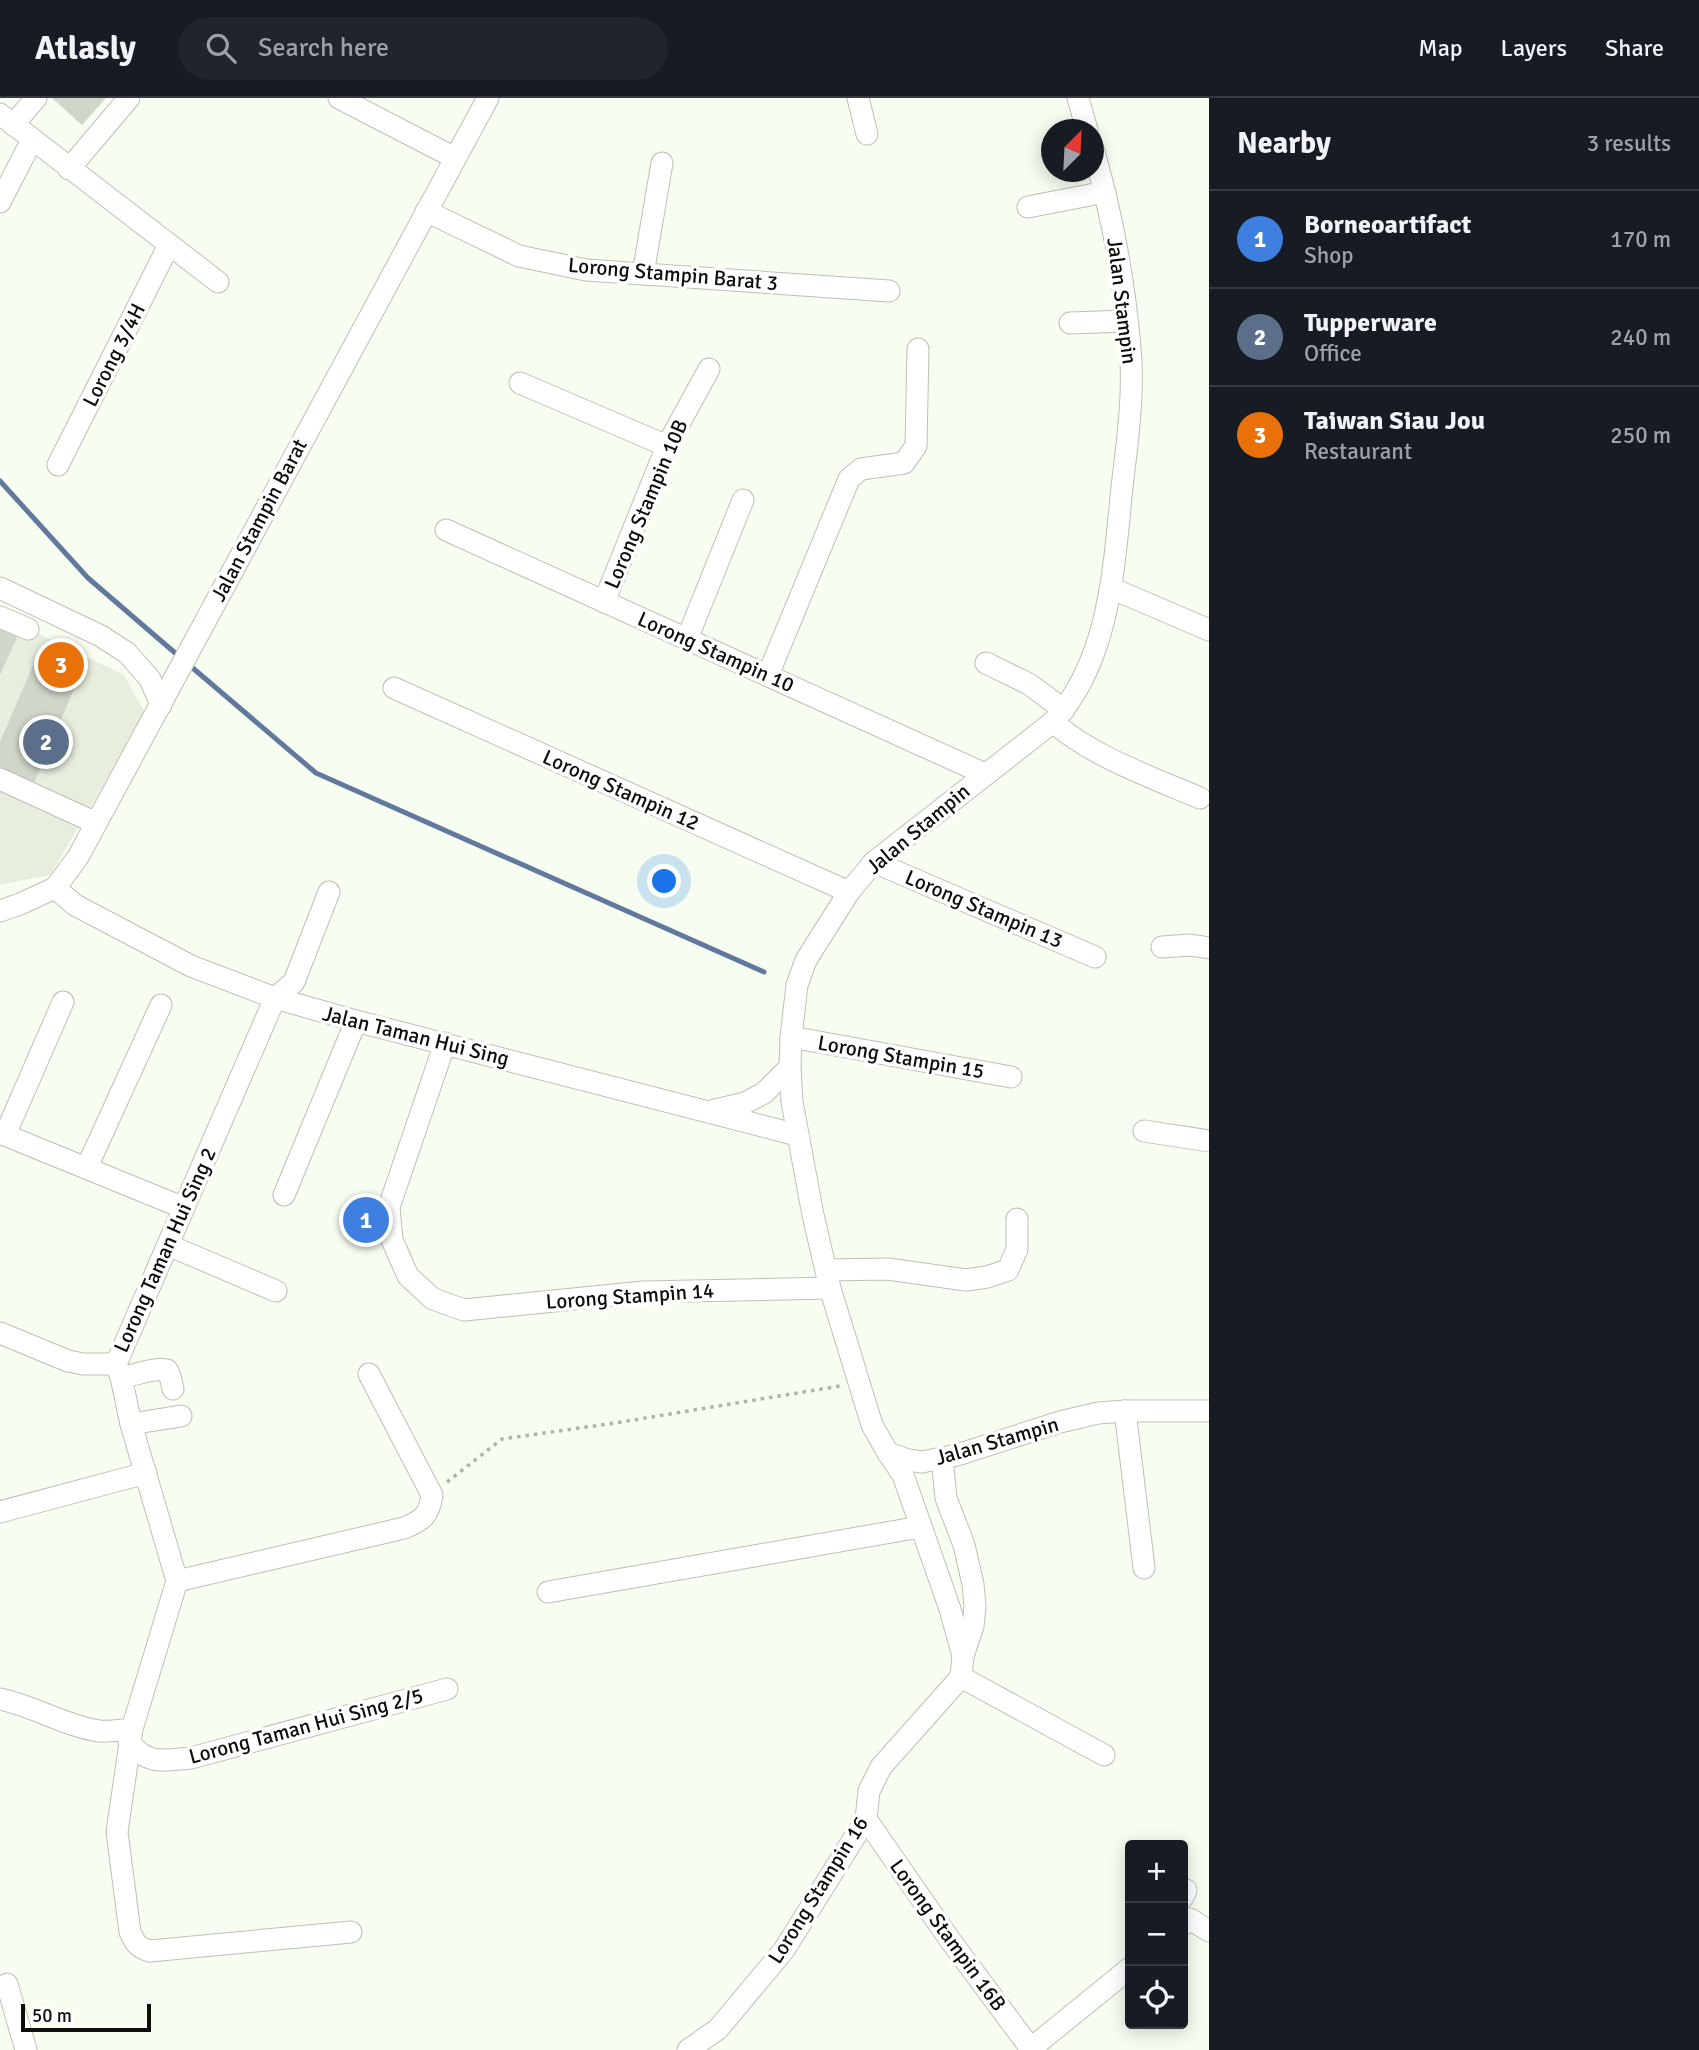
<!DOCTYPE html>
<html lang="en">
<head>
<meta charset="utf-8">
<style>
  :root { --surface:#171b24; --page:#20242c; --text:#f1f3f6; --muted:#9ea1a6; --line:#363941; --accent:#db2777 }
  body { margin:0; font-family:Signika,sans-serif; background:var(--page); color:var(--text) }
  .controls { position:absolute; right:21px; bottom:21px; display:grid; overflow:hidden; border-radius:7px; box-shadow:0 4px 18px #0003 }
  .controls button { width:63px; height:63px; display:grid; place-items:center; padding:0; border:0; border-bottom:2px solid var(--line); background:var(--surface); color:var(--text); font:35px sans-serif }
  .compass { position:absolute; left:1041px; top:21px; width:63px; height:63px; border-radius:50%; background:var(--surface); box-shadow:0 4px 18px #0003; rotate:24deg }
  .scale { position:absolute; left:21px; bottom:18px; width:130px; box-sizing:border-box; padding-left:7px; border:4px solid #0e0f0b; border-top:0; font-size:19px; line-height:24px; white-space:nowrap; color:#0e0f0b; -webkit-text-stroke:5px #fff; paint-order:stroke }
  .you { position:absolute; left:665px; top:784px; width:24px; height:24px; margin:-18px; border:5px solid #fff; border-radius:50%; background:#1a73e8; box-shadow:0 0 0 10px #1a73e833 }
  .badge { display:grid; place-items:center; width:46px; height:46px; border-radius:50%; background:var(--accent); color:#fff; font-size:23px; font-weight:700 }
  .pin { position:absolute; translate:-50% -50%; border:4px solid #fff; box-shadow:0 2px 7px #0006 }
  .list { margin:0; padding:0; list-style:none }
  h2 { display:flex; justify-content:space-between; align-items:center; height:91px; margin:0; padding:0 28px; font-size:30px }
  h2 small { font-size:23px; font-weight:400; color:var(--muted) }
  .list li { display:grid; grid-template-columns:46px 1fr auto; gap:21px; align-items:center; box-sizing:border-box; height:98px; padding:0 28px; border-top:2px solid var(--line) }
  .list b { display:block; font-size:26px; white-space:nowrap }
  .list p { margin:0; font-size:23px; white-space:nowrap; color:var(--muted) }
  .list em { font-size:23px; font-style:normal; color:var(--muted) }
  .icon { flex:none; width:38px; height:38px; fill:none; stroke:currentColor; stroke-width:2; stroke-linecap:round; stroke-linejoin:round }
  .map { position:relative; flex:none; width:1209px; height:1952px; overflow:hidden }
  header { display:flex; align-items:center; gap:42px; box-sizing:border-box; height:98px; padding:0 35px; background:var(--surface); border-bottom:2px solid var(--line) }
  header strong { font-size:33px }
  nav { display:flex; gap:38px; margin-inline-start:auto; font-size:24px }
  .search { width:490px; height:63px; background:var(--page); display:flex; align-items:center; gap:18px; box-sizing:border-box; padding:0 24px; border-radius:38px; color:var(--muted); font-size:26px }
  main { display:flex }
  aside { flex:1; background:var(--surface) }
  .map>svg:first-child { display:block }
  .built { fill:#e7eedd }
  .lines { fill:none; stroke-linecap:round; stroke-linejoin:round }
  .stream { stroke:#60799c; stroke-width:5 }
  .building { fill:#d1d6ca }
  .minor-casing { stroke:#bcc1b6; stroke-width:23 }
  .path { stroke:#afb3aa; stroke-width:3.5; stroke-dasharray:3.5 5; stroke-linecap:butt }
  .minor { stroke:#fff; stroke-width:21 }
  .labels { text-anchor:middle; dominant-baseline:central; stroke-width:7; stroke-linejoin:round; paint-order:stroke }
  .street-label { font-size:21px; fill:#0e0f0b; stroke:#fff }
</style>
</head>
<body>
<header>
<strong>Atlasly</strong>
<div class="search"><svg class="icon" aria-label="search" viewBox="0 0 24 24"><circle cx="10" cy="10" r="6"/><path d="M15 15l6 6"/></svg>Search here</div>
<nav><a>Map</a><a>Layers</a><a>Share</a></nav>
</header>
<main>
<div class="map">
<svg width="1209" height="1952" viewBox="0 0 1209 1952">
  <rect width="100%" height="100%" fill="#f7fdf1"/>
  <polygon class="built" points="0,517 124,577 146,616 50,777 0,787"/>
  <g class="lines">
    <g class="stream">
      <polyline points="0,383 88,480 181,560"/>
      <polyline points="188,566 316,675 764,874"/>
    </g>
  </g>
  <g class="building">
    <polygon points="52,0 106,0 82,27"/>
    <polygon points="0,531 17,539 0,577"/>
    <polygon points="40,551 83,570 34,685 0,670 0,644"/>
  </g>
  <g class="lines">
    <g class="minor-casing">
      <g id="minor">
        <polyline points="339,0 455,60"/>
        <polyline points="858,0 867,36"/>
        <polyline points="1078,0 1087,32"/>
        <polyline points="0,16 218,184"/>
        <polyline points="13,27 36,0"/>
        <path d="M 1094,54 C 1113,121 1126,192 1131,262 C 1133,304 1127,347 1122,389 C 1114,468 1110,563 1053,624 L 874,764 L 849,794 L 806,862 L 797,887 L 791,939 L 790,969 L 792,1004 L 813,1117 L 830,1190 L 872,1327 L 888,1355 L 908,1362 L 922,1364 L 957,1357 L 1060,1324 L 1098,1315 L 1125,1313 L 1209,1313"/>
        <polyline points="69,71 129,0"/>
        <polyline points="0,104 32,42"/>
        <polyline points="1028,109 1105,94"/>
        <polyline points="426,113 519,158 586,172 889,193"/>
        <polyline points="643,176 662,65"/>
        <polyline points="1070,225 1126,223"/>
        <polyline points="520,285 667,348"/>
        <polyline points="58,367 169,147"/>
        <polyline points="446,432 985,676"/>
        <polyline points="0,490 101,538 127,555 150,581 161,607"/>
        <polyline points="1111,490 1209,532"/>
        <polyline points="604,504 667,348 709,271"/>
        <polyline points="0,519 28,531"/>
        <polyline points="687,541 743,402"/>
        <polyline points="986,565 1029,586 1064,612"/>
        <polyline points="768,577 849,381 861,371 904,365 916,348 918,251"/>
        <polyline points="394,590 849,794"/>
        <path d="M 1053,624 C 1091,658 1153,680 1200,700"/>
        <polyline points="0,681 96,725"/>
        <polyline points="874,764 1095,859"/>
        <polyline points="55,790 75,807 191,868 275,900 356,923 797,1037"/>
        <path d="M 329,794 L 294,884 L 275,900 L 116,1266 L 121,1279 L 131,1326 L 177,1483 L 132,1631 L 117,1734 L 130,1834 C 135,1845 138,1850 150,1853 L 351,1834"/>
        <polyline points="0,813 20,806 55,790 78,759 488,0"/>
        <polyline points="1162,849 1190,847 1209,850"/>
        <polyline points="791,939 1011,979"/>
        <polyline points="445,945 389,1109 392,1142 408,1178 433,1201 464,1212 643,1194 830,1190"/>
        <polyline points="711,1013 745,1005 764,995 790,969"/>
        <polyline points="1144,1033 1209,1043"/>
        <polyline points="0,1035 184,1110"/>
        <polyline points="5,1037 63,904"/>
        <polyline points="87,1069 161,907"/>
        <polyline points="284,1097 356,923"/>
        <polyline points="168,1147 276,1193"/>
        <polyline points="827,1172 888,1171 966,1182 987,1179 1008,1172 1017,1151 1017,1121"/>
        <polyline points="0,1235 68,1263 83,1266 116,1266"/>
        <path d="M 121,1279 C 136,1278 152,1269 167,1272 L 170,1278 L 173,1291"/>
        <polyline points="1125,1313 1144,1470"/>
        <polyline points="131,1326 181,1318"/>
        <polyline points="942,1360 946,1400 964,1447 973,1486 975,1509 973,1528 963,1558"/>
        <polyline points="0,1414 146,1375"/>
        <path d="M 177,1483 L 404,1430 C 423,1422 429,1418 432,1397 L 369,1276"/>
        <polyline points="548,1494 920,1429"/>
        <polyline points="961,1579 1104,1657"/>
        <path d="M 0,1601 C 34,1608 65,1628 99,1633 C 109,1634 121,1632 132,1631"/>
        <path d="M 129,1644 C 148,1668 164,1662 191,1660 L 447,1591"/>
        <polyline points="866,1721 950,1842 1031,1951"/>
        <polyline points="1183,1799 1186,1792"/>
        <polyline points="1183,1827 1190,1821 1209,1833"/>
        <polyline points="7,1886 26,1952"/>
        <polyline points="688,1952 718,1931 784,1852 866,1721 869,1693 881,1669 961,1579 963,1558 950,1511 903,1377 888,1355"/>
        <polyline points="1029,1952 1130,1870"/>
      </g>
    </g>
    <polyline class="path" points="447,1384 502,1341 615,1325 840,1288"/>
    <use href="#minor" class="minor"/>
  </g>
  <g class="labels">
    <g class="street-label">
      <text transform="translate(673 176) rotate(5)">Lorong Stampin Barat 3</text>
      <text transform="translate(1122 203) rotate(83)">Jalan Stampin</text>
      <text transform="translate(114 257) rotate(-63)">Lorong 3/4H</text>
      <text transform="translate(646 406) rotate(-67)">Lorong Stampin 10B</text>
      <text transform="translate(259 422) rotate(-62)">Jalan Stampin Barat</text>
      <text transform="translate(716 554) rotate(24)">Lorong Stampin 10</text>
      <text transform="translate(621 692) rotate(24)">Lorong Stampin 12</text>
      <text transform="translate(918 731) rotate(-40)">Jalan Stampin</text>
      <text transform="translate(984 811) rotate(23)">Lorong Stampin 13</text>
      <text transform="translate(416 938) rotate(14)">Jalan Taman Hui Sing</text>
      <text transform="translate(901 959) rotate(10)">Lorong Stampin 15</text>
      <text transform="translate(165 1152) rotate(-66)">Lorong Taman Hui Sing 2</text>
      <text transform="translate(630 1198) rotate(-4)">Lorong Stampin 14</text>
      <text transform="translate(997 1343) rotate(-16)">Jalan Stampin</text>
      <text transform="translate(306 1628) rotate(-15)">Lorong Taman Hui Sing 2/5</text>
      <text transform="translate(818 1792) rotate(-58)">Lorong Stampin 16</text>
      <text transform="translate(948 1837) rotate(54)">Lorong Stampin 16B</text>
    </g>
  </g>
</svg>
<div class="controls">
<button>+</button>
<button>−</button>
<button><svg class="icon" aria-label="locate" viewBox="0 0 24 24"><circle cx="12" cy="12" r="6"/><path d="M12 2v4M12 18v4M2 12h4M18 12h4"/></svg></button>
</div>
<svg class="compass" viewBox="-18 -18 36 36"><path d="M0-13l5 13h-10z" fill="#e53935"/><path d="M0 13l5-13h-10z" fill="#9ea1a6"/></svg>
<div class="scale">50 m</div>
<div class="you"></div>
<div class="pin badge" style="left:366px;top:1122px;background:#3f7fe0">1</div>
<div class="pin badge" style="left:46px;top:644px;background:#5c6f8a">2</div>
<div class="pin badge" style="left:61px;top:567px;background:#e8710a">3</div>
</div>
<aside>
<h2>Nearby<small>3 results</small></h2>
<ul class="list">
<li><span class="badge" style="background:#3f7fe0">1</span><div><b>Borneoartifact</b><p>Shop</p></div><em>170 m</em></li>
<li><span class="badge" style="background:#5c6f8a">2</span><div><b>Tupperware</b><p>Office</p></div><em>240 m</em></li>
<li><span class="badge" style="background:#e8710a">3</span><div><b>Taiwan Siau Jou</b><p>Restaurant</p></div><em>250 m</em></li>
</ul>
</aside>
</main>
</body>
</html>
